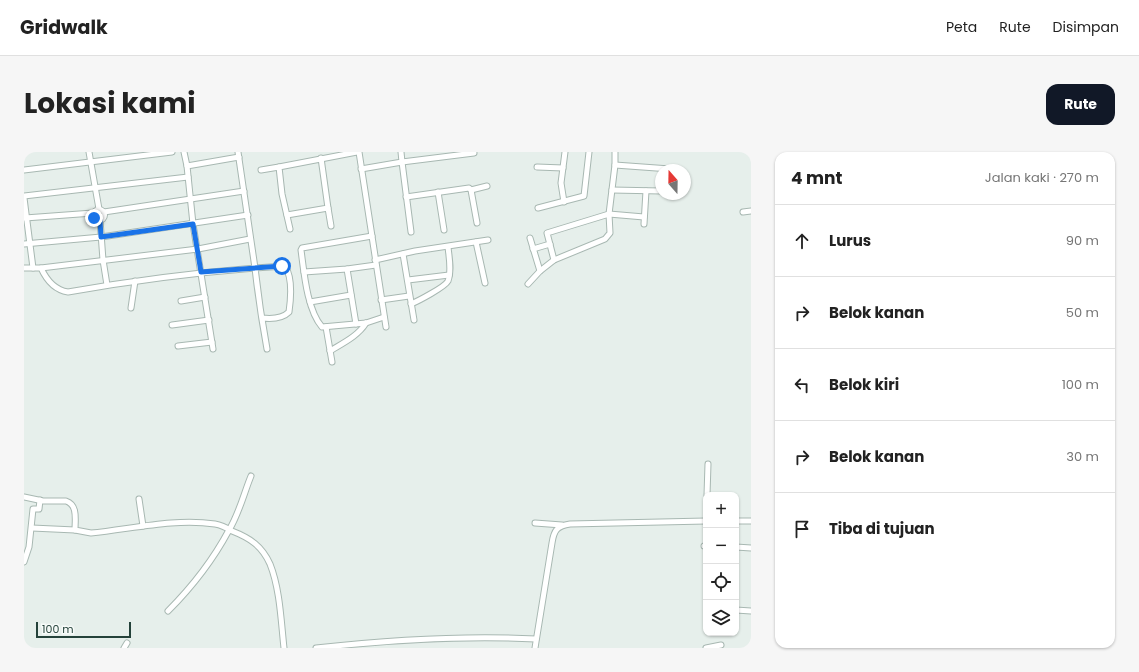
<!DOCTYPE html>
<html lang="id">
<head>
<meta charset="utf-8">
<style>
  :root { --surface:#fff; --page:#f6f6f6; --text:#222; --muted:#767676; --line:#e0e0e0; --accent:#111827 }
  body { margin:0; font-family:Poppins,sans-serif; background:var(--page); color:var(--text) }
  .controls { position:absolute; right:12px; bottom:12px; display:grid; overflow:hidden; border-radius:8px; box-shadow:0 1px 3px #0004 }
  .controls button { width:36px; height:36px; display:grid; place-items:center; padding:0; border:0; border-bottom:1px solid var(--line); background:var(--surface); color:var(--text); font:20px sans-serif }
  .compass { position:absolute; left:631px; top:12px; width:36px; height:36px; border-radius:50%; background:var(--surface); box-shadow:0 1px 3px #0004; rotate:340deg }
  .scale { position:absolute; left:12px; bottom:10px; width:95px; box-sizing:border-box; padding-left:4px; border:2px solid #24423a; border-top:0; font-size:11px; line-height:14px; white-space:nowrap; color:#24423a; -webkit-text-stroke:3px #f7fbf9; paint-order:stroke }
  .stop { position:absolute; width:12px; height:12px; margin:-9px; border:3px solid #1a73e8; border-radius:50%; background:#fff }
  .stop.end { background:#1a73e8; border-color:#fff; box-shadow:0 1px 4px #0008 }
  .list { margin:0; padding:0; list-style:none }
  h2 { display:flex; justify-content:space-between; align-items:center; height:52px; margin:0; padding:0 16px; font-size:17px }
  h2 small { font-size:13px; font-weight:400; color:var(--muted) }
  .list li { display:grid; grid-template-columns:26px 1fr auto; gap:12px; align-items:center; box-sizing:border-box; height:72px; padding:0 16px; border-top:1px solid var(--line) }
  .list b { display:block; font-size:15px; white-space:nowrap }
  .list em { font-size:13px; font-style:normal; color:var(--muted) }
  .icon { flex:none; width:22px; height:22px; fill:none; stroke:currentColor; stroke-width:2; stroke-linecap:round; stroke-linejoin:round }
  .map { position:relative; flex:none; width:727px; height:496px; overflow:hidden; border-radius:12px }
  header { display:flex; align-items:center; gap:24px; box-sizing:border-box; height:56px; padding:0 20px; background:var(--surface); border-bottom:1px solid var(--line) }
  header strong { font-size:19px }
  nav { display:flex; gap:22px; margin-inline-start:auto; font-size:14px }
  .intro { display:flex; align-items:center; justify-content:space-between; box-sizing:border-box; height:96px; padding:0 24px }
  h1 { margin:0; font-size:28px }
  .button { padding:10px 18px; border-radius:12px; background:var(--accent); color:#fff; font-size:14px; font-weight:700 }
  main { display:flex; gap:24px; padding:0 24px }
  aside { flex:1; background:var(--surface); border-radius:12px; box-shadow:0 1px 3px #0004 }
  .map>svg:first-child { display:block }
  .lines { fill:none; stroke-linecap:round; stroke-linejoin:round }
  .minor-casing { stroke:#a8b8b2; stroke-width:7 }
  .minor { stroke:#fff; stroke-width:5 }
  .route { stroke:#1a73e8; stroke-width:5 }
</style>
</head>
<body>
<header>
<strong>Gridwalk</strong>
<nav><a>Peta</a><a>Rute</a><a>Disimpan</a></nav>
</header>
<div class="intro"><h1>Lokasi kami</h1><a class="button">Rute</a></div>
<main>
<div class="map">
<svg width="727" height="496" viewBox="0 0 727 496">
  <rect width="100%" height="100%" fill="#e6efeb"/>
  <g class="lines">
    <g class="minor-casing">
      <g id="minor">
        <polyline points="65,0 75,57"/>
        <polyline points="160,0 163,14 169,72 189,197"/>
        <polyline points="335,0 362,175"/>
        <polyline points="377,0 378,10 450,1"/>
        <polyline points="591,13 646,17"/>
        <polyline points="163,14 215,5"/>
        <polyline points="513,15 539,16"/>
        <polyline points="337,17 378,10 387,80"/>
        <polyline points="0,18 148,0"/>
        <polyline points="237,18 255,15"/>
        <polyline points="447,38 463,34"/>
        <polyline points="588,38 637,39"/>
        <polyline points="414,40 420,78"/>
        <polyline points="0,44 164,25"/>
        <polyline points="382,45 445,36 447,38 453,71"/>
        <path d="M 0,46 L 9,116 L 17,116 C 22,127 31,138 44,140 C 106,129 168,121 231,116 L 214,0"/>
        <polyline points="540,50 537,31 541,0"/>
        <polyline points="304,56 307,74"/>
        <polyline points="514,56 560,44 565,0"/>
        <circle cx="75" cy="63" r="5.5"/>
        <polyline points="80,60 220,39"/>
        <polyline points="719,60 727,59"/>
        <polyline points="263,63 304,56 297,6"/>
        <polyline points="1,66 69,61"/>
        <polyline points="76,68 79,108 83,133"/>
        <polyline points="620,72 622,39"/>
        <polyline points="266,77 258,42 255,15 333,0"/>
        <path d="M 348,84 L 278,96 L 277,98 C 280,120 283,158 298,175 L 342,171 L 360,165"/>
        <polyline points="506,86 516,119"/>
        <polyline points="452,90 461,131"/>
        <polyline points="0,92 77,85 224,63"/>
        <polyline points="509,97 526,92"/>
        <polyline points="379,102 390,168"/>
        <polyline points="351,108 391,99 464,88"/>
        <polyline points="530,108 523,81 585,62 620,65"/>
        <polyline points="0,116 9,116"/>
        <polyline points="17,116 174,97 226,87"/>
        <polyline points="323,117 332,172"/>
        <polyline points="280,120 323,117 352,113"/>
        <polyline points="384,128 425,123"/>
        <polyline points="504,132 516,119 530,108 581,87 586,81 585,62 591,13 591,0"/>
        <polyline points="357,148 385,144"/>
        <polyline points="157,149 181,145"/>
        <polyline points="286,150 327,143"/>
        <path d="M 387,152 C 394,149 421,135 424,129 C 428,119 425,105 424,95"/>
        <polyline points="107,156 111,129"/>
        <path d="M 238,166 C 247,167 258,167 265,160 C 267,146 269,126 261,114 L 231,116 C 234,143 238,170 243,197"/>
        <polyline points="148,173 185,168"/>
        <polyline points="302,175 308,210"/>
        <polyline points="154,194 188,190"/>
        <path d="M 306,199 C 319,191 334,184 342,171"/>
        <polyline points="683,343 684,312"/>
        <path d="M 0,345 L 19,349 L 42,349 C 54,353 51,367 51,378 L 67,381 C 108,377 150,366 191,372 C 197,373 203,376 208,379 C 226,386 238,394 246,412 C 256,437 257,469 260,496"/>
        <polyline points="115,347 119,374"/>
        <polyline points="712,369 727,369"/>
        <polyline points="511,371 538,373"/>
        <polyline points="8,376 51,378"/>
        <polyline points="680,394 682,394"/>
        <polyline points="712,395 727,396"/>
        <polyline points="0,410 5,395 9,357 15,357 16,348"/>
        <polyline points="712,458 727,459"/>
        <path d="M 144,459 C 168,435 189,408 205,378 C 215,362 220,341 227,324"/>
        <polyline points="100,496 103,491"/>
        <path d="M 292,496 C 365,488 439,483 512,487"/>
        <path d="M 511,496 L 528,391 C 530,378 533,374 546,372 L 682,369"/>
        <polyline points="682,496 697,493"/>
      </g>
    </g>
    <use href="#minor" class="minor"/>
  </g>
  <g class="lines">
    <polyline class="route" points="70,66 71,67 76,68 77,85 169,72 177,120 258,114"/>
  </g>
</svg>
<div class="controls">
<button>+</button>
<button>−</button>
<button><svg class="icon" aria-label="locate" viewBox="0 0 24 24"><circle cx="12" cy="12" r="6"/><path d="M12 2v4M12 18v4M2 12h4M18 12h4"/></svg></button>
<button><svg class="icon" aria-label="layers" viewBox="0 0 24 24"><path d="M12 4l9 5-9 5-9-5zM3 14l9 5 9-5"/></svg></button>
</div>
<svg class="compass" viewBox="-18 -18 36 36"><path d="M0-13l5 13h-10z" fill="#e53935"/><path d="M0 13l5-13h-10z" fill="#767676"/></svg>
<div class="scale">100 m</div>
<div class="stop" style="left:258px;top:114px"></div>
<div class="stop end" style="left:70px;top:66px"></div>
</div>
<aside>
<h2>4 mnt<small>Jalan kaki · 270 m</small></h2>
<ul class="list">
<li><svg class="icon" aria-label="ahead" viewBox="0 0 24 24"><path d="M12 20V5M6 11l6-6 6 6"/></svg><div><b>Lurus</b></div><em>90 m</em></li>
<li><svg class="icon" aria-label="right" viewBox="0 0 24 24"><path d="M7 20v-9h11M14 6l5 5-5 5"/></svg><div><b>Belok kanan</b></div><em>50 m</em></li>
<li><svg class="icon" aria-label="left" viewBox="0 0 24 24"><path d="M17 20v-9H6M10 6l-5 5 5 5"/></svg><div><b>Belok kiri</b></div><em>100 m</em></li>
<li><svg class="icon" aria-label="right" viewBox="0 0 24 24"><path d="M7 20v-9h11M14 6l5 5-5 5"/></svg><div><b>Belok kanan</b></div><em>30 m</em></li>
<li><svg class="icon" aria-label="arrive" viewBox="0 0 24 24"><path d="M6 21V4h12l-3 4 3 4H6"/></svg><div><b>Tiba di tujuan</b></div></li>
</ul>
</aside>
</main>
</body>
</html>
